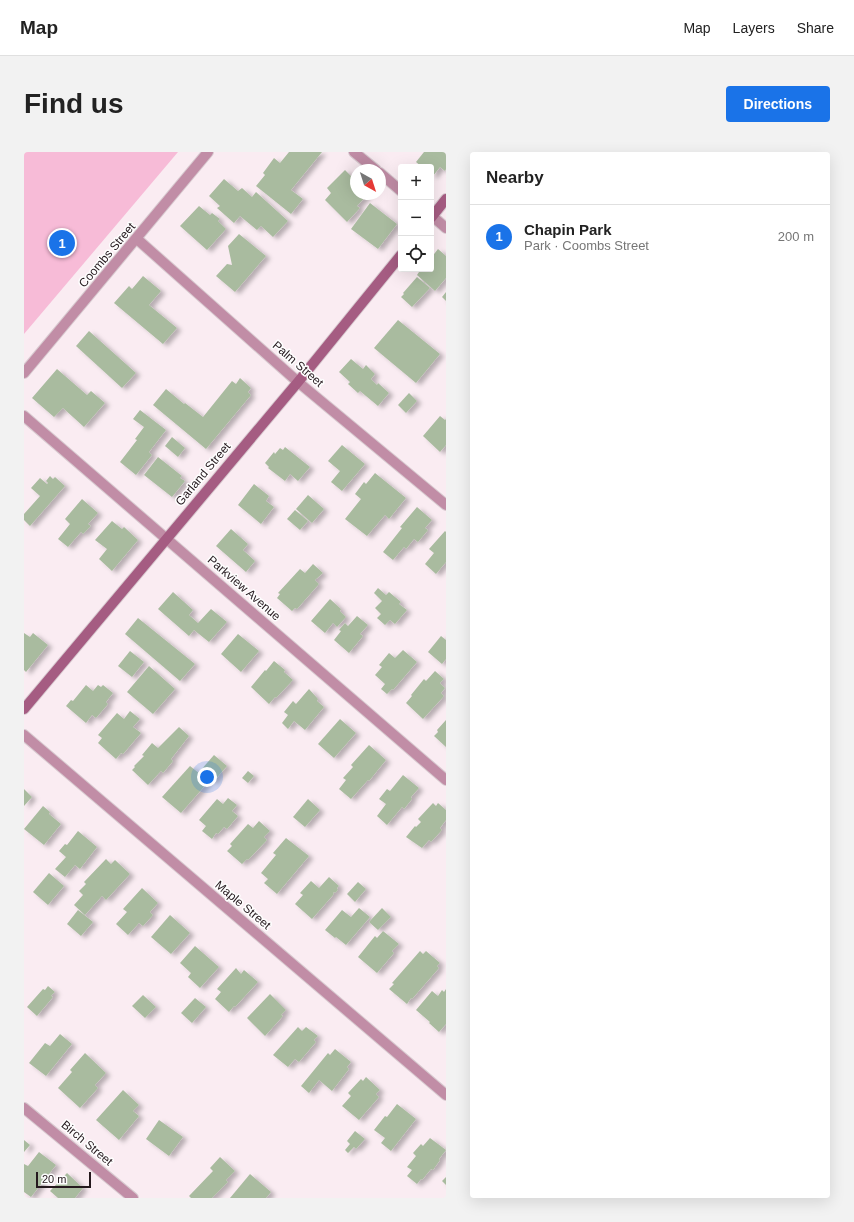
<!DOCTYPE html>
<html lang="en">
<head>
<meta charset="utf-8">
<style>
  :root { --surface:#fff; --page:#f2f2f2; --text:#222; --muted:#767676; --line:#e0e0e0; --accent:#1a73e8 }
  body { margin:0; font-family:Helvetica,sans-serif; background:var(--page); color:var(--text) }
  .controls { position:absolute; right:12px; top:12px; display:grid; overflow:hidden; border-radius:4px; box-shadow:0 4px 16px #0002 }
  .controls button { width:36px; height:36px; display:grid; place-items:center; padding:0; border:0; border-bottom:1px solid var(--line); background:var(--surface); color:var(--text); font:20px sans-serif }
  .compass { position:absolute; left:326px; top:12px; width:36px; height:36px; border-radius:50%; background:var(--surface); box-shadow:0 4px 16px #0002; rotate:141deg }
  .scale { position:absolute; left:12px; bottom:10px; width:55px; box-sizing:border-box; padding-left:4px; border:2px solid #25191e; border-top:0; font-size:11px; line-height:14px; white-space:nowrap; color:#25191e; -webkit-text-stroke:3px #fefefe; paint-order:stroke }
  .you { position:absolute; left:183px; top:625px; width:14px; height:14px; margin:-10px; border:3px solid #fff; border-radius:50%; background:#1a73e8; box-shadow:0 0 0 6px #1a73e833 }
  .badge { display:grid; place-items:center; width:26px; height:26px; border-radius:50%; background:var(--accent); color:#fff; font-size:13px; font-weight:700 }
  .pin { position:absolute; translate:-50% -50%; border:2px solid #fff; box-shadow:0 1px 4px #0006 }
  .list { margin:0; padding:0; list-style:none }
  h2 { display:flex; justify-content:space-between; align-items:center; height:52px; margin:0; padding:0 16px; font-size:17px }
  h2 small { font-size:13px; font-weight:400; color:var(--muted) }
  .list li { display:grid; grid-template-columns:26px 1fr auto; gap:12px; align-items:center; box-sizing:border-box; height:64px; padding:0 16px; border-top:1px solid var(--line) }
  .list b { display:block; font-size:15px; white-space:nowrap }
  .list p { margin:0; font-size:13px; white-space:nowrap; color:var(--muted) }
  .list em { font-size:13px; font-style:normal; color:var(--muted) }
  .icon { flex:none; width:22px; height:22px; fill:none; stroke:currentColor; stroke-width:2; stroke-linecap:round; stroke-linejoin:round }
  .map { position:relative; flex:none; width:422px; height:1046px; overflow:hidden; border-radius:4px }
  header { display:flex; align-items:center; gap:24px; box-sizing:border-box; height:56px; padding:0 20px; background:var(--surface); border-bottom:1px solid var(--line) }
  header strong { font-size:19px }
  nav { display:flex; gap:22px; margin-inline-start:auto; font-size:14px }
  .intro { display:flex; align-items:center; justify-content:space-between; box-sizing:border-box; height:96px; padding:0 24px }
  h1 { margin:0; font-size:28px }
  .button { padding:10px 18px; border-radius:4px; background:var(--accent); color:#fff; font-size:14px; font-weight:700 }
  main { display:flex; gap:24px; padding:0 24px }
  aside { flex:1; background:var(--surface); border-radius:4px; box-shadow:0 4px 16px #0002 }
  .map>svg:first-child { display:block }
  .green { fill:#f7bbd7 }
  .building { fill:#a9bb9f; filter:url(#shadow) }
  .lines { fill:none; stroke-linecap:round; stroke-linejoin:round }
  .street-casing { stroke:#d8cad0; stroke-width:12 }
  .secondary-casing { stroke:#d8cad0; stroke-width:12 }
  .street { stroke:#c18da6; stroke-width:10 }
  .secondary { stroke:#a55c82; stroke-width:10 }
  .labels { text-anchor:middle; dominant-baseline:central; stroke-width:3; stroke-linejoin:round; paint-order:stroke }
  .street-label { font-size:12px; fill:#25191e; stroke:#fefefe }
</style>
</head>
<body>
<header>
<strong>Map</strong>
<nav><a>Map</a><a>Layers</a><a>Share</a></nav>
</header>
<div class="intro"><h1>Find us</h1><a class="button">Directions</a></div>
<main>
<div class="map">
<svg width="422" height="1046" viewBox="0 0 422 1046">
  <defs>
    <filter id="shadow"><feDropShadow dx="4.5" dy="2.5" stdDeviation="2" flood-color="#0004"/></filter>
  </defs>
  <rect width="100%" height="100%" fill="#faecf2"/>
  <polygon class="green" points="0,0 154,0 0,182"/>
  <g class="building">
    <polygon points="265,0 298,0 267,38 279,47 267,62 232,34 241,23 239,21 250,6 256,11"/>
    <polygon points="400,0 422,0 422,17 421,19 416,15 409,24 407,23 407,15 398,15 392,10"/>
    <polygon points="321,18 332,29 332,42 344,42 333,54 336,56 323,70 301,48 307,41 303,36"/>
    <polygon points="200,27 214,39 218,36 228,45 232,40 264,69 249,85 237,74 233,78 216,64 210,71 193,56 196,54 185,44"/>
    <polygon points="346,51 373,72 354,97 327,77"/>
    <polygon points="175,54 186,63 188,61 196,67 194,69 202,77 183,98 156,74"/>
    <polygon points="215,82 242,104 211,140 192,124 203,112 208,113 204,94"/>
    <polygon points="414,97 422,104 422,126 411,139 393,123 397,117 407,117 407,106"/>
    <polygon points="119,124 137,139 125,153 153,176 139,192 90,151 105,134 108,137"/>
    <polygon points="393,125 406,136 388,155 377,145 380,142 379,141"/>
    <polygon points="422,140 422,149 418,145"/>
    <polygon points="374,168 416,202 392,231 350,196"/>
    <polygon points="65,179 112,221 98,236 52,194"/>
    <polygon points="327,207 339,217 342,213 351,222 347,227 353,233 354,231 365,241 354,254 336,239 334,241 324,232 326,230 315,220"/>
    <polygon points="33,217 63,243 67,239 81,251 60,275 39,256 30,265 8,246"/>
    <polygon points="216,226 227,236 224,240 227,243 182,297 129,253 142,237 160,252 161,251 179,265 208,229 212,232"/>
    <polygon points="385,241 393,249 382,261 374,253"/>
    <polygon points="116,258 142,278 125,300 128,303 112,323 96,310 113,288 111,287 120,275 109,267"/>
    <polygon points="416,264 421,268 422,267 422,293 416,300 399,284"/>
    <polygon points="148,285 161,296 154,305 141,294"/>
    <polygon points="318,293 341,312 318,339 307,330 316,319 304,309"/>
    <polygon points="261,295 286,315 274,329 266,322 261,329 244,316 245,315 241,311 250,300 251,302 256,296 259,298"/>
    <polygon points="134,305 158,324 156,326 161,329 148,345 120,323"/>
    <polygon points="351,321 382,346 365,367 361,363 343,384 321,367 337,347 331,342 340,330 342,332"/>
    <polygon points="26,324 29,327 31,325 41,334 6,374 0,368 0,362 16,344 7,336 16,326 23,332 24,331 22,329"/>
    <polygon points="230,332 245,344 242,349 250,355 237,372 214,353"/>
    <polygon points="284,343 300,357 288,371 272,357"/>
    <polygon points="58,347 74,361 64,372 67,374 59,382 57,380 44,395 34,387 46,372 41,367"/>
    <polygon points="393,355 408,368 401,376 404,378 394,390 390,387 382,397 380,395 369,408 359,400 378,376 376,375"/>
    <polygon points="271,358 284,369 276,378 263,367"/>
    <polygon points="88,369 98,377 100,375 114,388 88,419 75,407 83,397 71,388"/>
    <polygon points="207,377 224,392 219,398 231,409 222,420 192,394"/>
    <polygon points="421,379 422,380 422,410 412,422 401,412 410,401 405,397"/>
    <polygon points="289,412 299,421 291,428 295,432 273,457 271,456 268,459 253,446 256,442 254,441 276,417 281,421"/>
    <polygon points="354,436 362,443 365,440 377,450 375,452 383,458 371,472 366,468 361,473 353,466 357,462 351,456 358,449 350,441"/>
    <polygon points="149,440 169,458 165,463 174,471 187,457 203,470 185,490 170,478 165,484 134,457"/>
    <polygon points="306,447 317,457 316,459 322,465 313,475 309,471 301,481 287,469"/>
    <polygon points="333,464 344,473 336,482 339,484 325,501 310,488 317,479 315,478 321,471 324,474"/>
    <polygon points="114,466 171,512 156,529 101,482"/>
    <polygon points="0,481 6,485 9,481 24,493 2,520 0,518"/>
    <polygon points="214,482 235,499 217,520 197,502"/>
    <polygon points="417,484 422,488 422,507 418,512 404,500"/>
    <polygon points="379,498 393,510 369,538 368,537 363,542 357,537 361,532 351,523 358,515 355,513 365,501 371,506"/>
    <polygon points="106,499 120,510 108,525 94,514"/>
    <polygon points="250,509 261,518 260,520 269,528 252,546 251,545 245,552 227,535 241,518 242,519"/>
    <polygon points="125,514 151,537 129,562 103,540"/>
    <polygon points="411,519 420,527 416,531 421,536 417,541 420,544 399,567 382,551 388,544 387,543 400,527 402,529"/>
    <polygon points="62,533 69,539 74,533 77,535 79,533 89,541 82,550 84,552 72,566 68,563 62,571 42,554 47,548 49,549"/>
    <polygon points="285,537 294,547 293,549 300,555 281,578 270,569 264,577 258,571 264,563 260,560 269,549 272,552"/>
    <polygon points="106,559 116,567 109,575 117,581 99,602 97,601 92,607 74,591 78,586 74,583 93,561 100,567"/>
    <polygon points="316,567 332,581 310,606 294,592"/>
    <polygon points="422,568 422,595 410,584 414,580 413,578"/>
    <polygon points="155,575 165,584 147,607 149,609 139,621 137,619 124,633 108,618 111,615 110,614 120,604 118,603 128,591 134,596"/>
    <polygon points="345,593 362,608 345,629 344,628 327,647 315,637 322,628 319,626 329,615 327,613"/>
    <polygon points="190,603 203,614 189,630 176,619"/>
    <polygon points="166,614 185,629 157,661 138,645"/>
    <polygon points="224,619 230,624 224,631 218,626"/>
    <polygon points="379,623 395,636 387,645 388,647 380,657 378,655 363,673 353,664 362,652 355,647 363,637 366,639"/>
    <polygon points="0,637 8,645 0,654"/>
    <polygon points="204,646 213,653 208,659 214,664 203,677 200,675 194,682 192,681 188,687 178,679 182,674 175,668 193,647 199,652"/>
    <polygon points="284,647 296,658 281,675 269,665"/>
    <polygon points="409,651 412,654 414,651 422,658 422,668 416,676 418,678 407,690 405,688 398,696 382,685 391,674 392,675 397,670 394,667"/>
    <polygon points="19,654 26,660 25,662 37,672 20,693 0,677"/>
    <polygon points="235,669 246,679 240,685 243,688 224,708 223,707 218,712 203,699 208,694 206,692 224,672 229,676"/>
    <polygon points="54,679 73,695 56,717 51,713 41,725 31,717 42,705 35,699 41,692 43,693"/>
    <polygon points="262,686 285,704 253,742 240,731 244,727 237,721 252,703 249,701"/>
    <polygon points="82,707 87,712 91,708 106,722 82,748 78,744 61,763 50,753 59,743 55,739 62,732 60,730"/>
    <polygon points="25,721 40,734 24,753 9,740"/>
    <polygon points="305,725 315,734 313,736 314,738 311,741 310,740 309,741 310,742 288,767 271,752 279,743 276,741 287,729 295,736"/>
    <polygon points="334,730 342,737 331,750 323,742"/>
    <polygon points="118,736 134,751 126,760 129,763 119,774 115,771 104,783 92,772 103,760 99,757"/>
    <polygon points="335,756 346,765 322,793 312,785 311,786 301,778 318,758 327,765"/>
    <polygon points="358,756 367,765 354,778 345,770"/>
    <polygon points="54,758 69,770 57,784 43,772"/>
    <polygon points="146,763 166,781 147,802 127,785"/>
    <polygon points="359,779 375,792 368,799 370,801 353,821 334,805 351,784 353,786"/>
    <polygon points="171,794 195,815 176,836 164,825 167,821 156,811"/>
    <polygon points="396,799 399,802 402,799 416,811 413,814 415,816 388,847 387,846 383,852 365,837 370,832 368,831"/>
    <polygon points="212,816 217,822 220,818 234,830 211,855 210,854 205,860 191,847 197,840 193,837"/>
    <polygon points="24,834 31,840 27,844 29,845 13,864 3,855 19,837 21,838"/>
    <polygon points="422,837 422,872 415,880 405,871 406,870 392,858 408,839 414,844 418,838 420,840"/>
    <polygon points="246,842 262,858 257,863 259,864 241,884 223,866"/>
    <polygon points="119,843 132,855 121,866 108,854"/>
    <polygon points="171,846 182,855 168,871 157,861"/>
    <polygon points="274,875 278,879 282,875 294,884 290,888 292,890 275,910 271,907 264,915 249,903"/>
    <polygon points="36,882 48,892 22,924 5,911 21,891 26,894"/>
    <polygon points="311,897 327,910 323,915 325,917 308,939 295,928 285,941 277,934 304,901 306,903"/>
    <polygon points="61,901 82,921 71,933 74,936 56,956 34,936 48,920 46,918"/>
    <polygon points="342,925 356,938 352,942 355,945 335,968 318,954 327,944 324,941 337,927 339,929"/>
    <polygon points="99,938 115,953 109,959 115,964 95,988 72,968"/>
    <polygon points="373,952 392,967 367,999 357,991 361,986 350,978 361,964 363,965"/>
    <polygon points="135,968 159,985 145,1004 122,987"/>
    <polygon points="331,979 341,987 332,997 330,995 324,1001 321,998 326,992 323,989"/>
    <polygon points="406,986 422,998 415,1007 416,1008 409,1018 407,1017 398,1028 397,1027 393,1032 383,1024 388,1018 383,1015 392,1004 389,1001 397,992 399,994"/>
    <polygon points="0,988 6,993 0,1000"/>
    <polygon points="15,1000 32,1013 7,1045 0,1040 0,1012 4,1014"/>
    <polygon points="196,1005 211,1019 202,1028 204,1030 188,1046 167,1046 165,1044 189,1019 186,1016"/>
    <polygon points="43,1021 59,1036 51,1046 34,1046 26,1039"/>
    <polygon points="226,1022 247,1040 242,1046 206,1046"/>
    <polygon points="422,1025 422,1033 418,1029"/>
  </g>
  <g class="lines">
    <g class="street-casing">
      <g id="street">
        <polyline points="330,0 352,18"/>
        <polyline points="356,21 377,39"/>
        <polyline points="407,63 422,76"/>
        <polyline points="113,87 274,230 422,353"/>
        <polyline points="0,221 184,0"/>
        <polyline points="0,264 422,628"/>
        <polyline points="0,583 422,943"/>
        <polyline points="0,956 109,1046"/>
      </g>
    </g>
    <g class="secondary-casing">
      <g id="secondary">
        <polyline points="407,66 422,47"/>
        <polyline points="0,557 274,230 377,103"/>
      </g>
    </g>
    <use href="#street" class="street"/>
    <use href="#secondary" class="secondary"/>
  </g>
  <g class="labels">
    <g class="street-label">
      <text transform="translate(83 103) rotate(-50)">Coombs Street</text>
      <text transform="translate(274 212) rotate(41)">Palm Street</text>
      <text transform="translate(179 322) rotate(-50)">Garland Street</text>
      <text transform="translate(220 436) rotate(41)">Parkview Avenue</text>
      <text transform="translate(219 753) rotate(40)">Maple Street</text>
      <text transform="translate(63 991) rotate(40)">Birch Street</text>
    </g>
  </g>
</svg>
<div class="controls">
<button>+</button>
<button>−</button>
<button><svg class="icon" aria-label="locate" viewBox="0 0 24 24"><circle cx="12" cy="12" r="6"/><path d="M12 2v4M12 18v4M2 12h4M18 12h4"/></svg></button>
</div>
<svg class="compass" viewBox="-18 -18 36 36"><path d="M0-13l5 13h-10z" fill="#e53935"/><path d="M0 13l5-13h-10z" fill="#767676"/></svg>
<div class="scale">20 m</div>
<div class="you"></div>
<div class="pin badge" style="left:38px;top:91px">1</div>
</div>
<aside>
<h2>Nearby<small></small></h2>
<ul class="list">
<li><span class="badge">1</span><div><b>Chapin Park</b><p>Park · Coombs Street</p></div><em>200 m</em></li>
</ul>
</aside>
</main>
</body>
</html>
